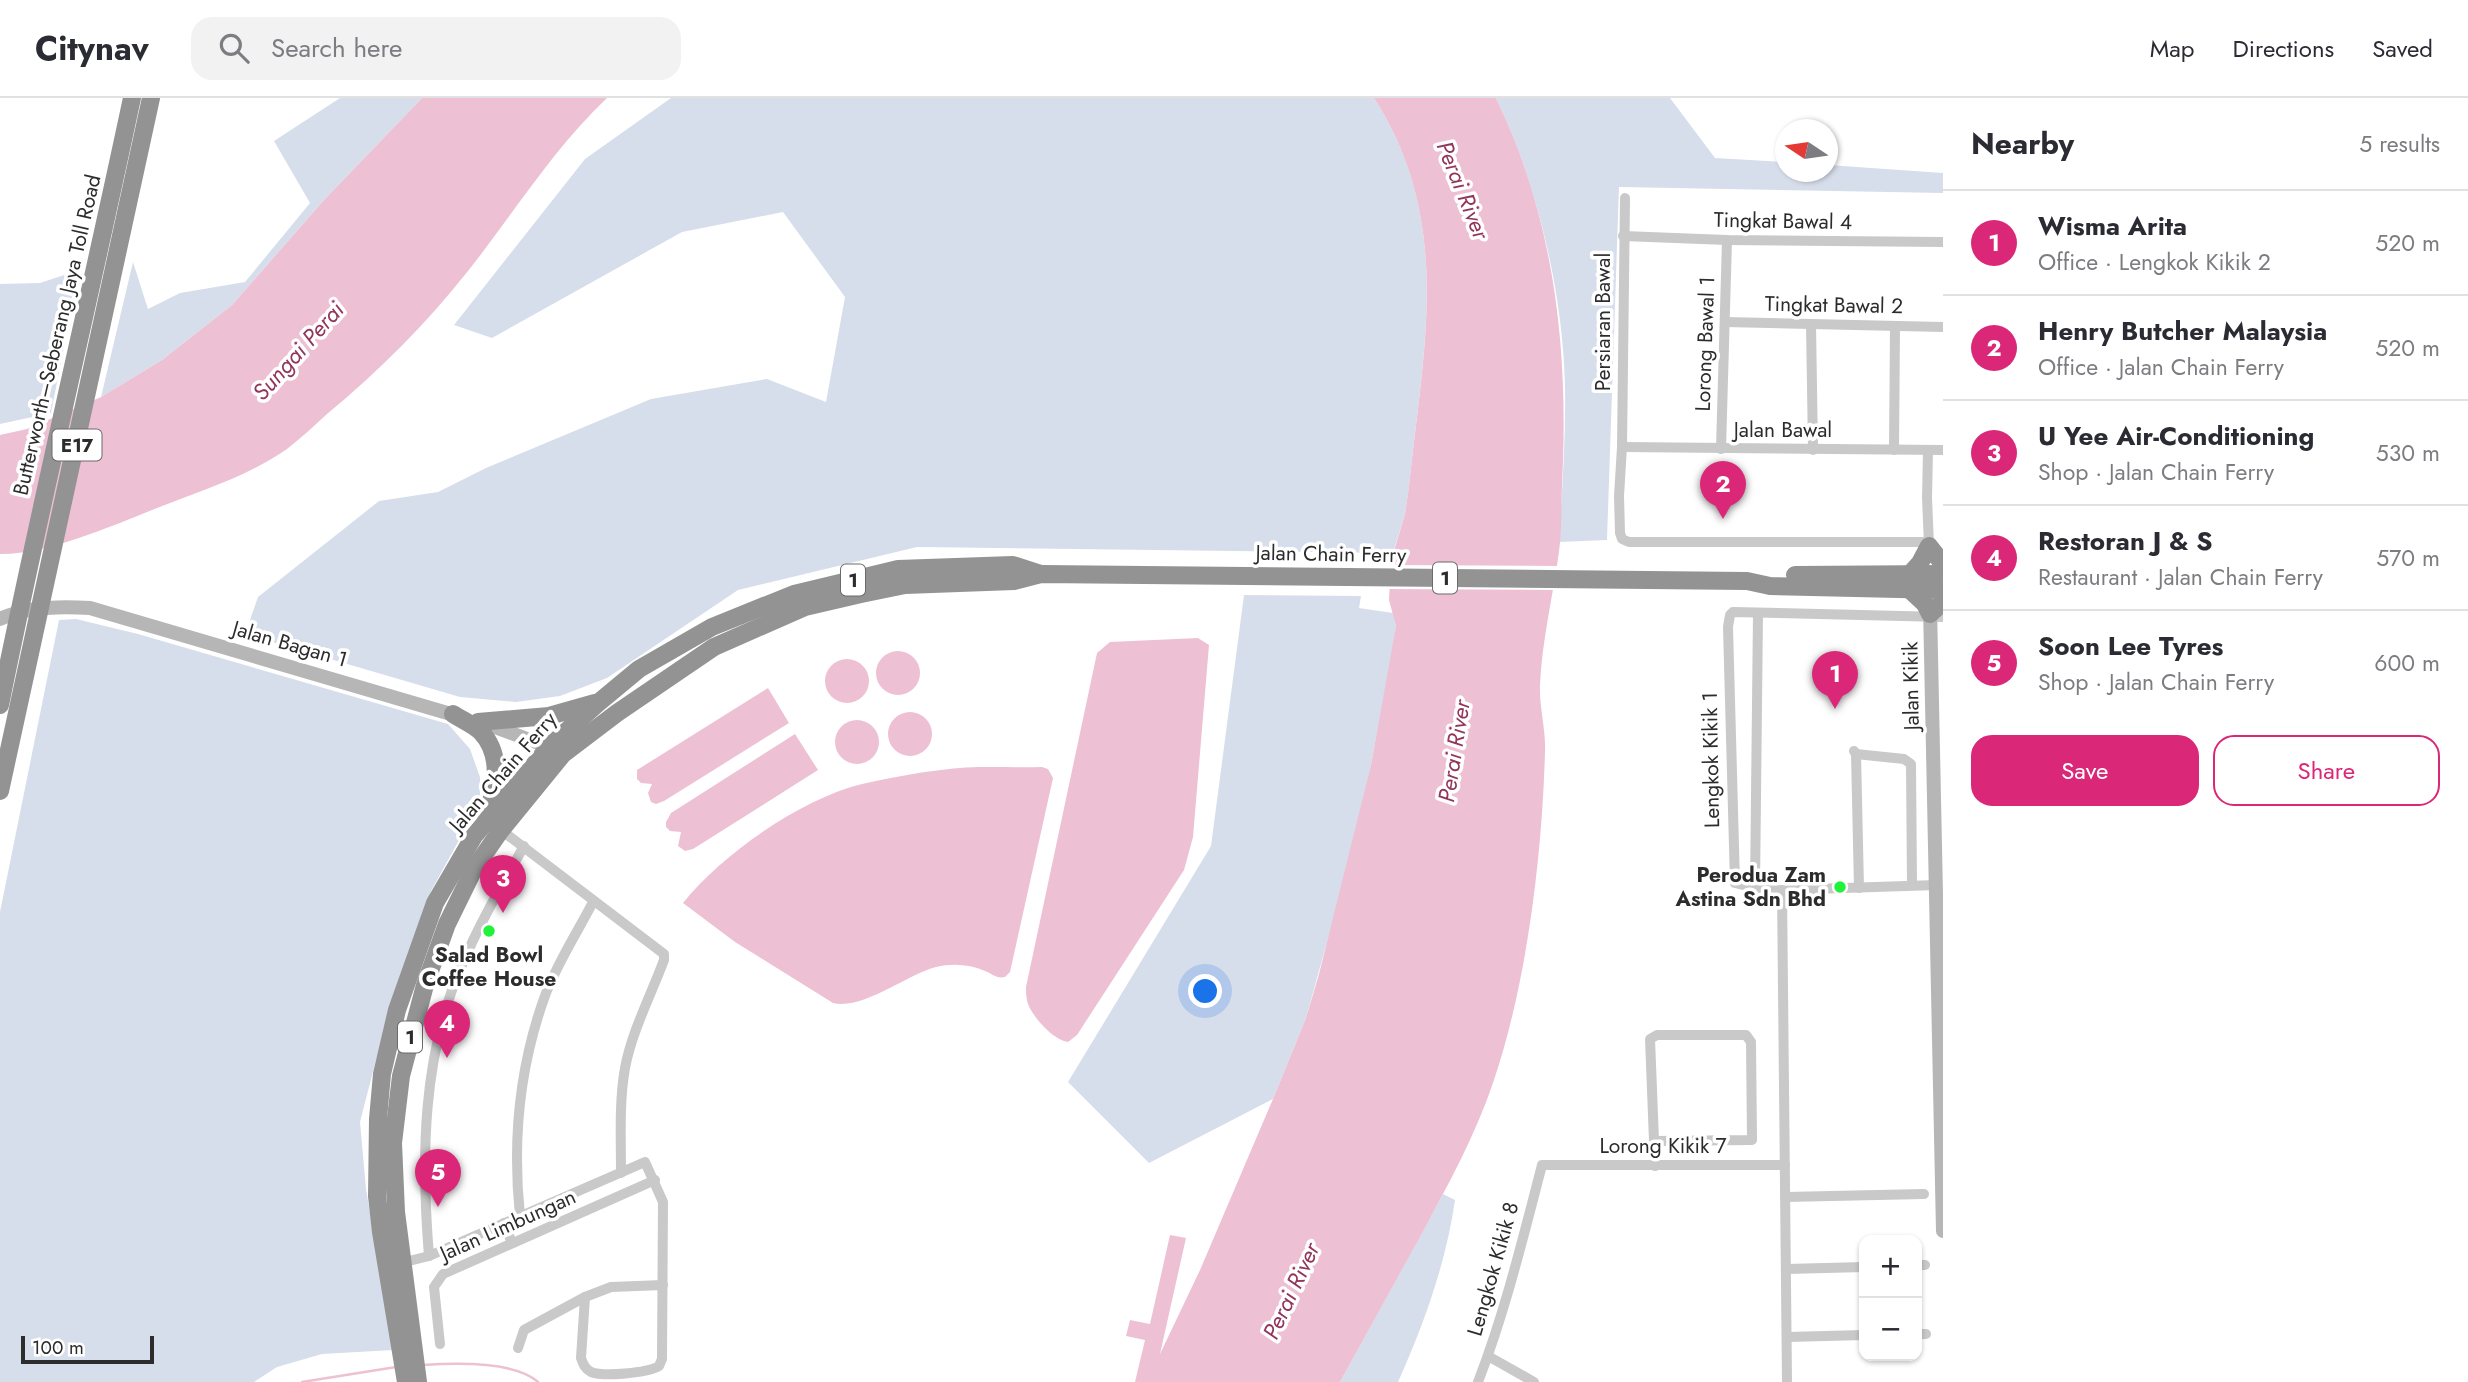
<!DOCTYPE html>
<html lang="en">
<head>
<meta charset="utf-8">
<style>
  :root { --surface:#fff; --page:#f2f2f3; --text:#2b2b33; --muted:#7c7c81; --line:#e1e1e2; --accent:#db2777 }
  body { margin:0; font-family:Jost,sans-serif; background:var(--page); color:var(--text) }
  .controls { position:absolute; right:21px; bottom:21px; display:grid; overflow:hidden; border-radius:14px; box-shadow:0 2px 5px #0004 }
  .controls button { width:63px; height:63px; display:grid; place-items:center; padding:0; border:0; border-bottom:2px solid var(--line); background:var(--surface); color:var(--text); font:35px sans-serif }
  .compass { position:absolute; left:1775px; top:21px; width:63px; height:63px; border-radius:50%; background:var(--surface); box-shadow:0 2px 5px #0004; rotate:283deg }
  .scale { position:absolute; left:21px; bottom:18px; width:133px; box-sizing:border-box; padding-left:7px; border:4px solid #2c2c2c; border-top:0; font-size:19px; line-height:24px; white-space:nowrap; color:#2c2c2c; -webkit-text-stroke:5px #fff; paint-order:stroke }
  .you { position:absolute; left:1206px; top:894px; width:24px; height:24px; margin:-18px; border:5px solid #fff; border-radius:50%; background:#1a73e8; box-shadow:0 0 0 10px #1a73e833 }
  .badge { display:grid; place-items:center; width:46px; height:46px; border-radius:50%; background:var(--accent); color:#fff; font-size:23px; font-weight:700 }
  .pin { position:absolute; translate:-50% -58px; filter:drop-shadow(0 2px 4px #0008) }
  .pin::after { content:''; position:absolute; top:37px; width:24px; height:21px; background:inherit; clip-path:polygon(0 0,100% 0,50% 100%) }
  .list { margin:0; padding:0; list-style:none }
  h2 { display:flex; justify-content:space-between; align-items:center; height:91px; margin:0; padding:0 28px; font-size:30px }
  h2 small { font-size:23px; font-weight:400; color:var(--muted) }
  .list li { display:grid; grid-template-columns:46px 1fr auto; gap:21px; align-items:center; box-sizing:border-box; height:105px; padding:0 28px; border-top:2px solid var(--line) }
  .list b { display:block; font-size:26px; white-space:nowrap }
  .list p { margin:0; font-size:23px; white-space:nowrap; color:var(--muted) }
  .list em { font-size:23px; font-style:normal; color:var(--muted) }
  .actions { display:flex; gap:14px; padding:21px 28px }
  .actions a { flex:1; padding:16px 0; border:2px solid var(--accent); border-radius:21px; text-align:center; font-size:24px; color:var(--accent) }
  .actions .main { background:var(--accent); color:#fff }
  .icon { flex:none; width:38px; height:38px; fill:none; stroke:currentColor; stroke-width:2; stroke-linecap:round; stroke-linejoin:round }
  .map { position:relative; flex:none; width:1943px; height:1284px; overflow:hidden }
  header { display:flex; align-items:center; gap:42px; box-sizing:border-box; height:98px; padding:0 35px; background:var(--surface); border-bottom:2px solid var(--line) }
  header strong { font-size:33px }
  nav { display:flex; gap:38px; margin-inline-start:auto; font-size:24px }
  .search { width:490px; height:63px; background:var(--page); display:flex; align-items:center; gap:18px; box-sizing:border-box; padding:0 24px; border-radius:21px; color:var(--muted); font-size:26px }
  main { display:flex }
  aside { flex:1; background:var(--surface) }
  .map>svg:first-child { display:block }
  .green { fill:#d7deeb }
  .water { fill:#edc1d3 }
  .pier { fill:#fff }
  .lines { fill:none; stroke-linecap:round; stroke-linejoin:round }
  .stream { stroke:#edc1d3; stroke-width:2.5 }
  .street { stroke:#c9c9c9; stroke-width:10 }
  .secondary { stroke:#b6b6b6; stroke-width:14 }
  .highway { stroke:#939393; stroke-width:18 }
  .highway-bridge { stroke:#939393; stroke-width:18 }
  .poi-dot { fill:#20f13a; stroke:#fff; stroke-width:2.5 }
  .labels { text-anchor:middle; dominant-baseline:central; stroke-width:7; stroke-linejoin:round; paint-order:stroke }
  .shield { fill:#fff; stroke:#6b6b6b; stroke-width:2 }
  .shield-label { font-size:19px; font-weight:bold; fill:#2c2c2c }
  .street-label { font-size:21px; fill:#2c2c2c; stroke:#fff }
  .poi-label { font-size:21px; font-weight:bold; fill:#2c2c2c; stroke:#fff; text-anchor:end }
  .water-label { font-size:23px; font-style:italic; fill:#92355c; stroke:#fff }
</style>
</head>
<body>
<header>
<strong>Citynav</strong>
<div class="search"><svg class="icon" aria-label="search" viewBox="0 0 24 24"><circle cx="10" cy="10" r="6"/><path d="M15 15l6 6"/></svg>Search here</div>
<nav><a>Map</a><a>Directions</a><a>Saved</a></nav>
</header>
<main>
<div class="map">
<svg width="1943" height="1284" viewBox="0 0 1943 1284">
  <rect width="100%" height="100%" fill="#fff"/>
  <g class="green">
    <polygon points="340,0 422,0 324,102 232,207 162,262 101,299 133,164 148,211 180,195 245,184 310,105 274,43"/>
    <path d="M 671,0 L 1374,0 C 1454,123 1423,252 1409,388 L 1405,416 L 1393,455 L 917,449 L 738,492 L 607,580 L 560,598 L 516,604 L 460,599 L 245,536 L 258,499 L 379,403 L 438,394 L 486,370 L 651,301 L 767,281 L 826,304 L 845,199 L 783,114 L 682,134 L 492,240 L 454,227 L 585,61 Z"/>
    <path d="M 1496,0 L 1670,0 L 1715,60 L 1785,64 L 1786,74 L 1828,74 L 1828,67 L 1943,75 L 1943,95 L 1619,89 L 1607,442 L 1559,444 C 1562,392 1566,341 1565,289 C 1563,194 1537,85 1496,0 Z"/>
    <polygon points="79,172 51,315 0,326 0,186 40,185"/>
    <polygon points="1244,497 1361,498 1359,510 1393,515 1396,528 1395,539 1371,667 1348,768 1306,920 1273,1001 1149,1065 1068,984 1211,748"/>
    <polygon points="76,521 138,536 448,626 470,651 480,679 480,704 431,793 376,962 360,1024 366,1091 393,1252 322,1256 277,1269 254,1284 0,1284 0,814 59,522"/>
    <path d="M 1443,1096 L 1455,1102 C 1446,1165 1424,1226 1398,1284 L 1340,1284 Z"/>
  </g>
  <g class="water">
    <path d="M 422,0 L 607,0 C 553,51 514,115 468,173 C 426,226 379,273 327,316 C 314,328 301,340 287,351 C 247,379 197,394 152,412 C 110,429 44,457 0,456 L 0,337 L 27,331 L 101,299 L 162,262 L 232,207 L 324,102 Z"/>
    <path d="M 1374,0 L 1496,0 C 1555,122 1569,253 1562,387 C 1561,409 1562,432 1559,454 C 1553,498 1542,542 1540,587 C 1539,609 1546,631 1545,654 C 1542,759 1527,885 1493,985 C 1475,1038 1448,1087 1421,1137 C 1394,1186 1367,1235 1340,1284 L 1135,1284 L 1145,1242 L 1126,1238 L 1130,1222 L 1150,1226 L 1170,1137 L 1186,1140 L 1160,1256 L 1200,1172 L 1273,1001 L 1306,920 L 1319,876 L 1371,667 L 1396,528 L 1389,502 L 1391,463 L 1405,416 L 1409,388 C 1423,252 1454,124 1374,0 Z"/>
    <path d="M 1198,540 L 1209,547 L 1193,739 L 1184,772 L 1077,937 L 1068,944 C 1053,942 1033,919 1028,906 C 1026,900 1026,895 1026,889 L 1097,555 L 1110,544 Z"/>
    <circle cx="898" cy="575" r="22"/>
    <circle cx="847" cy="583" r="22"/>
    <polygon points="768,590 789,625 664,703 656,706 651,704 648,695 652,686 641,685 637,681 637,672"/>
    <circle cx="910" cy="636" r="22"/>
    <circle cx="857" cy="644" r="22"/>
    <polygon points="795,636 818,672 693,751 685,753 678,748 681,734 670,733 666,729 666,724 671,715"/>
    <path d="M 1042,669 L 1048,671 L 1053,680 L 1010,874 L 1005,879 C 996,881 993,876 985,873 C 970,866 952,865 936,869 C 906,877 863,912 833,905 L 735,844 L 683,805 C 722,756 801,701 862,686 C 888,680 915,675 941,672 C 974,667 1009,670 1042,669 Z"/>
  </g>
  <polygon class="pier" points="1387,467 1560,468 1555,492 1385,491"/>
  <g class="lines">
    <g class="stream">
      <path d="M 423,1267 C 454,1265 515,1263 538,1284"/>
      <polyline points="302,1284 396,1269"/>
    </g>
    <g class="street">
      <polyline points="1625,100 1622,349 1619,398 1620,435 1622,441 1629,444 1929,444"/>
      <polyline points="1623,138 1727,142 1943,144"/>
      <polyline points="1725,224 1943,229"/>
      <polyline points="1811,226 1813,352"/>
      <polyline points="1622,349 1943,352"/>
      <polyline points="1721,351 1727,142"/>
      <polyline points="1894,352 1895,228"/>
      <polyline points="1928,353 1927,400 1929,447"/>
      <polyline points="1854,653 1856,656 1859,790"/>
      <polyline points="1856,656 1904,661 1911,666 1912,787"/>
      <path d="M 501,732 L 664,856 L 664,862 C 651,897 632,933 625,970 C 619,1004 621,1040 621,1075"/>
      <polyline points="1937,787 1782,792 1755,790 1735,785 1728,529 1730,517 1733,514 1943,519"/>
      <polyline points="1755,790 1758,515"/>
      <polyline points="1782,792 1787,1284"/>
      <polyline points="1655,1043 1752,1042 1751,944 1746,937 1657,937 1650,941 1655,1068"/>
      <polyline points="1785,1099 1924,1096"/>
      <path d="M 520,1118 C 512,1041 519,968 546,895 C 558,864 578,833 593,804"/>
      <polyline points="504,1125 512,1145"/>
      <path d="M 429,1158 C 421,1060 422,958 462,867 C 479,826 502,787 524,748"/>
      <path d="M 401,1165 L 429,1158 L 645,1064 L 663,1104 L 662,1261 L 659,1268 C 647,1275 604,1279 591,1274 C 585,1271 583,1266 581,1260 L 585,1199"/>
      <polyline points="1917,1167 1925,1167"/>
      <polyline points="1786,1171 1864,1169"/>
      <polyline points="1917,1236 1926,1236"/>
      <polyline points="1787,1239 1864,1237"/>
      <polyline points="440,1246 434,1189 443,1176 655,1082"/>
      <polyline points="518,1250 524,1232 585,1199 611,1189 663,1187"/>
      <polyline points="1488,1258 1534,1284"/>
      <path d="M 1478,1284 C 1505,1214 1523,1140 1542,1067 L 1785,1067"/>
    </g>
    <g class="secondary">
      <polyline points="1930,508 1943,1133"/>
      <path d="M 0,521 C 27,508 61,508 90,510 L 461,619"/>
      <polyline points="484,625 557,652"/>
    </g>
    <g class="highway">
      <polyline points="1910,476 1920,465 1929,448 1943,466"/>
      <polyline points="1795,477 1943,476"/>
      <polyline points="1910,492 1925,506 1930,516 1943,504"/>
      <path d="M 453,616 C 462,622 474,627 481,634 C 502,656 498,692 485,717"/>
      <polyline points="478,624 549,618 595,605"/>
      <polyline points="406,1284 381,1134 377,1098 378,1021 382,976 397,912 435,805 474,738 550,648 598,605 639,571 712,529 794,496 898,471 1013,467 1041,476"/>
      <polyline points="418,1284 396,1114 393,1045 401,978 425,887 447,826 474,771 501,732 563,656 617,615 714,549 805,509 861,496 905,487 1014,483 1041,476 1747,483 1770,488 1943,492"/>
    </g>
    <g class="highway-bridge">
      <path d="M 0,607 C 41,404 89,203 132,0"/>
      <polyline points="0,693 151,0"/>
    </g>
  </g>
  <g class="poi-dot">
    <circle cx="1840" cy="789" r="7"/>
    <circle cx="489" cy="833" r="7"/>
  </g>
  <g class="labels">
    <g class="shield">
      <rect x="52.5" y="331.5" width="49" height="31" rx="5"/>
      <rect x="1433" y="464.5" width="24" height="31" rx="5"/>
      <rect x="841" y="466.5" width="24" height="31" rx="5"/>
      <rect x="398" y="923.5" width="24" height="31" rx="5"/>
    </g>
    <g class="shield-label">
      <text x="77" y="347">E17</text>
      <text x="1445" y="480">1</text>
      <text x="853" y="482">1</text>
      <text x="410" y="939">1</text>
    </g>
    <g class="street-label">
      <text transform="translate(1783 123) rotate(1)">Tingkat Bawal 4</text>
      <text transform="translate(1834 207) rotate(1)">Tingkat Bawal 2</text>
      <text transform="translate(1603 224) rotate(-90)">Persiaran Bawal</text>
      <text transform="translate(57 237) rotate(-77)">Butterworth–Seberang Jaya Toll Road</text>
      <text transform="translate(1705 246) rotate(-88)">Lorong Bawal 1</text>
      <text x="1783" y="332">Jalan Bawal</text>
      <text transform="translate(1331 456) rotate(1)">Jalan Chain Ferry</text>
      <text transform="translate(290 546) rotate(16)">Jalan Bagan 1</text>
      <text transform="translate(1911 588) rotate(-91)">Jalan Kikik</text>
      <text transform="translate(1711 662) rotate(-91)">Lengkok Kikik 1</text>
      <text transform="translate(503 674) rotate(-49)">Jalan Chain Ferry</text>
      <text x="1663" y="1048">Lorong Kikik 7</text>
      <text transform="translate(508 1127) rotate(-24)">Jalan Limbungan</text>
      <text transform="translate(1493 1171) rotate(-74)">Lengkok Kikik 8</text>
    </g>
    <g class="poi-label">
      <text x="1826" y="777">Perodua Zam<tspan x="1826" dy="24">Astina Sdn Bhd</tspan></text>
      <text x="489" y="857" text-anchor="middle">Salad Bowl<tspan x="489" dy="24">Coffee House</tspan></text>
    </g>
    <g class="water-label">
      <text transform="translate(1463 92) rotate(68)">Perai River</text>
      <text transform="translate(298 253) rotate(-48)">Sungai Perai</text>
      <text transform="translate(1454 653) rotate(-81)">Perai River</text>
      <text transform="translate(1291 1193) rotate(-65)">Perai River</text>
    </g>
  </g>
</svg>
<div class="controls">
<button>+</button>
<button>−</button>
</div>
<svg class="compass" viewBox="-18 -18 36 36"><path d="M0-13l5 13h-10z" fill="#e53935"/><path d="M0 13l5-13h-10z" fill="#7c7c81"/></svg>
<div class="scale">100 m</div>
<div class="you"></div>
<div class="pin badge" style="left:1835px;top:611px">1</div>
<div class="pin badge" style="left:1723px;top:421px">2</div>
<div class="pin badge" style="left:503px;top:815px">3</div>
<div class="pin badge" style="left:447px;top:960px">4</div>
<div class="pin badge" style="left:438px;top:1109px">5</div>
</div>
<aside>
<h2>Nearby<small>5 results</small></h2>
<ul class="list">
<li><span class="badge">1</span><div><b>Wisma Arita</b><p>Office · Lengkok Kikik 2</p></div><em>520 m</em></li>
<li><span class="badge">2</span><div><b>Henry Butcher Malaysia</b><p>Office · Jalan Chain Ferry</p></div><em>520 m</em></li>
<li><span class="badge">3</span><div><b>U Yee Air-Conditioning</b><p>Shop · Jalan Chain Ferry</p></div><em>530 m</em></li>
<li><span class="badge">4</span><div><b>Restoran J &amp; S</b><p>Restaurant · Jalan Chain Ferry</p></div><em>570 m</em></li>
<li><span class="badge">5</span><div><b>Soon Lee Tyres</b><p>Shop · Jalan Chain Ferry</p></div><em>600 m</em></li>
</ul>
<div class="actions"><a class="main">Save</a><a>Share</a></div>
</aside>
</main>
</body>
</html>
